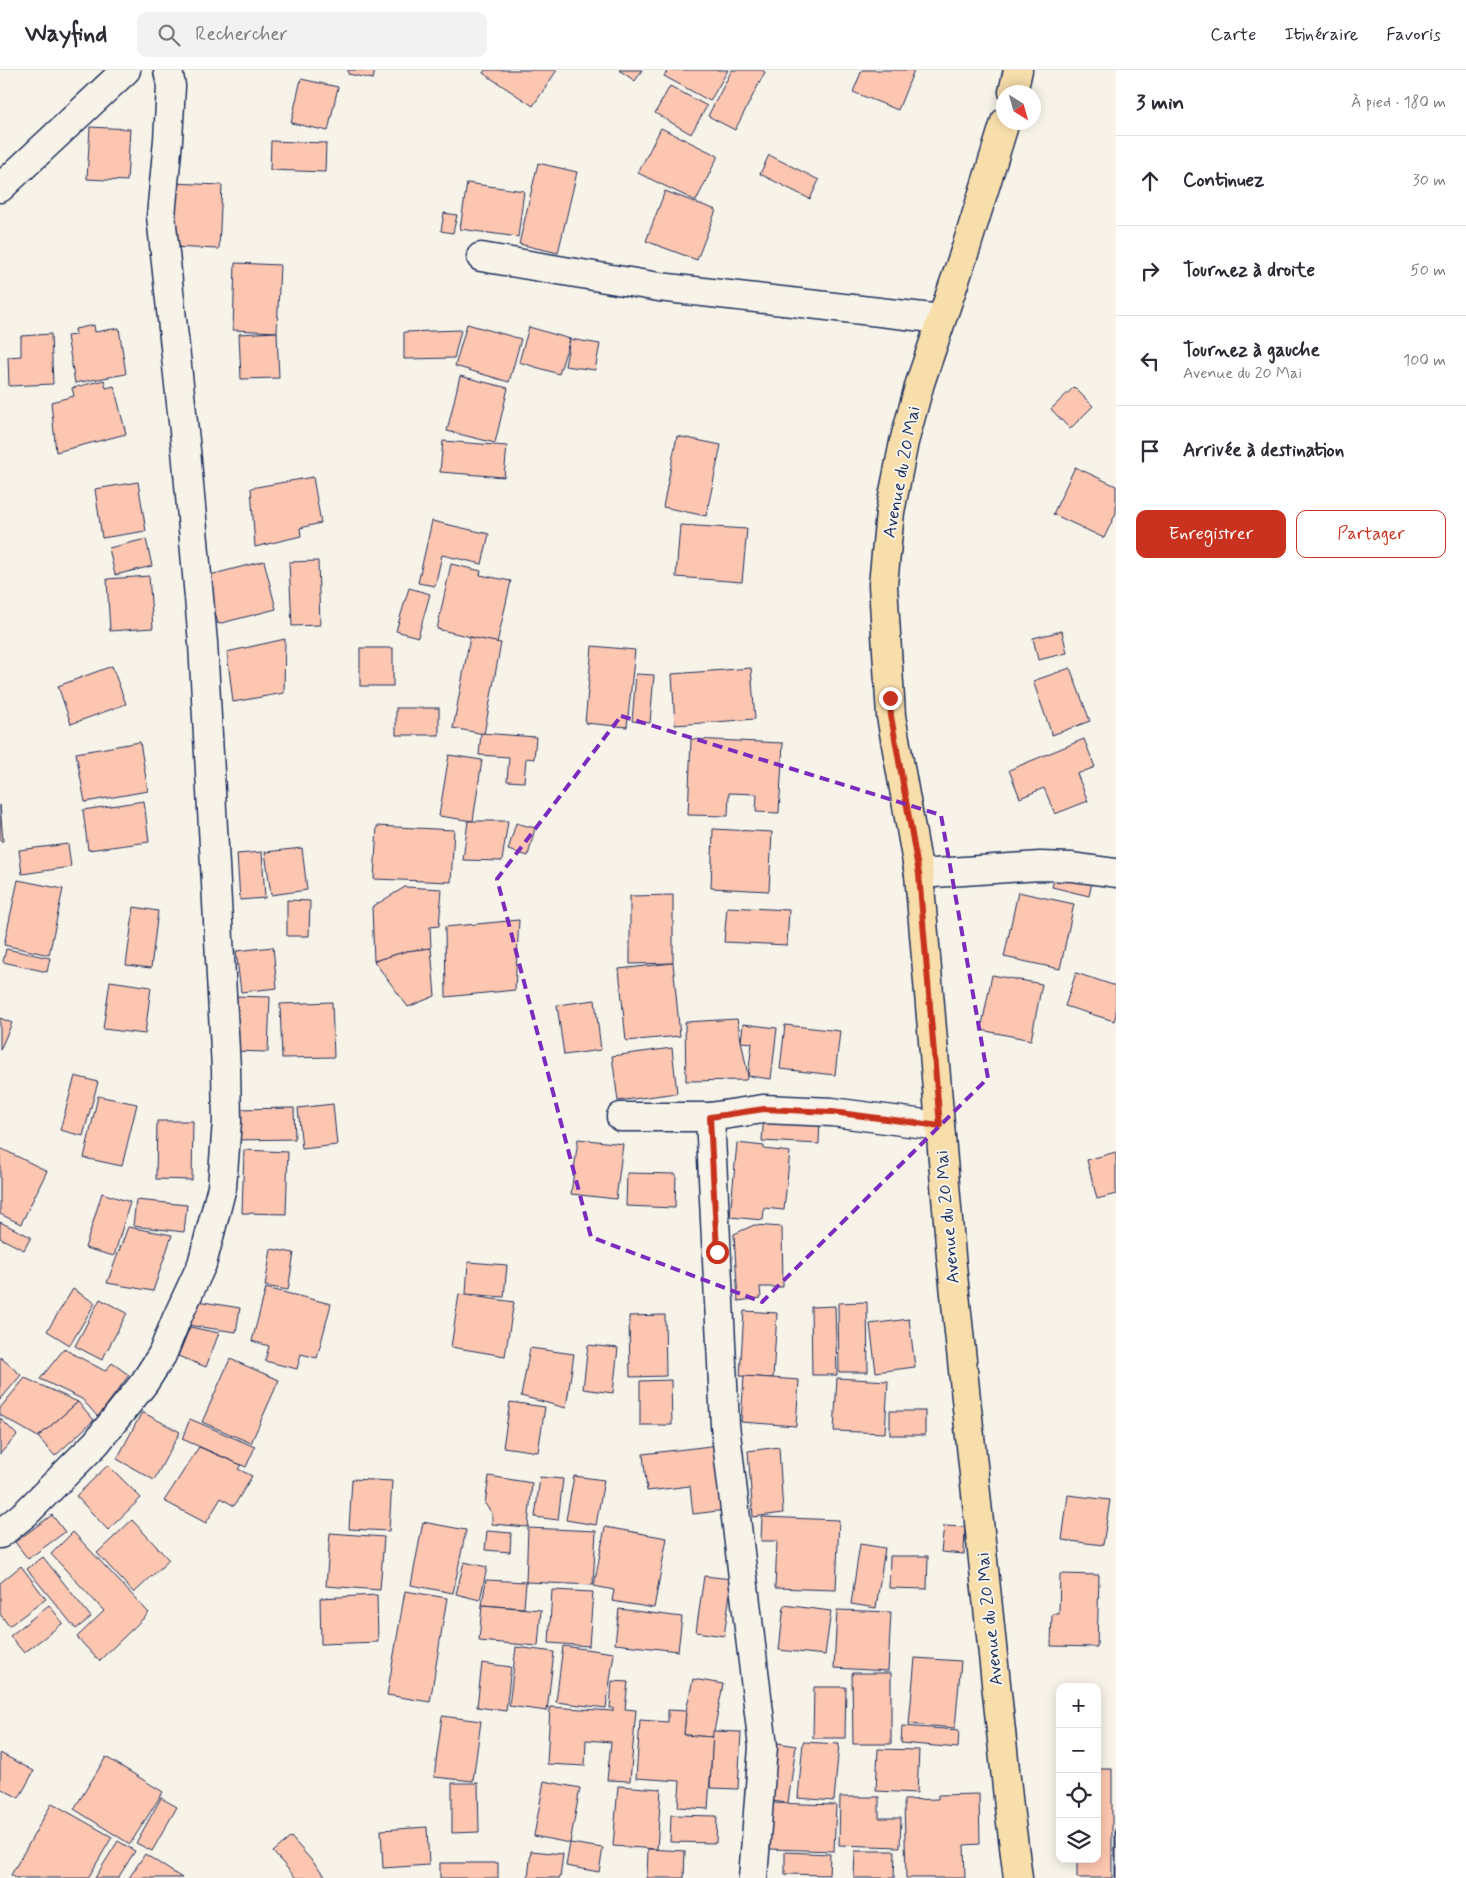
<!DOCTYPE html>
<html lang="fr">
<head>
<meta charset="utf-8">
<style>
  :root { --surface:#fff; --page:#f2f2f3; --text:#2b2b33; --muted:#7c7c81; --line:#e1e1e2; --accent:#c8321e }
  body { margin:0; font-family:Mynerve,sans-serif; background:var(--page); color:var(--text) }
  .controls { position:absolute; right:15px; bottom:15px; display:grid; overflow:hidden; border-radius:10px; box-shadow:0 2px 12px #0003 }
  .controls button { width:45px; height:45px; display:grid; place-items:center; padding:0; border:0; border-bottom:1px solid var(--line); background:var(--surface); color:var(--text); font:25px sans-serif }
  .compass { position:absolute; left:996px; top:15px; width:45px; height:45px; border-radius:50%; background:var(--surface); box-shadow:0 2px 12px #0003; rotate:143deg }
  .stop { position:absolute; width:15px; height:15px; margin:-11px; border:4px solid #c8321e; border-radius:50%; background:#fff }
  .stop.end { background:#c8321e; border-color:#fff; box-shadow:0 1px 5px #0008 }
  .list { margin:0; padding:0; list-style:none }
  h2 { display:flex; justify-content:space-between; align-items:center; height:65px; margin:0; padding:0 20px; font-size:21px }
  h2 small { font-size:16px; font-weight:400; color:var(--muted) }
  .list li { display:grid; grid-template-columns:32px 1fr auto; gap:15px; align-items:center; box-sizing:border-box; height:90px; padding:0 20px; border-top:1px solid var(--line) }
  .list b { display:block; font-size:19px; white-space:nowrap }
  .list p { margin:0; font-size:16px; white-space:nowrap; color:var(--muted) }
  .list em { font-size:16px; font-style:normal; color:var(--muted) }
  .actions { display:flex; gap:10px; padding:15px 20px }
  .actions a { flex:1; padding:11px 0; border:1px solid var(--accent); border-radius:10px; text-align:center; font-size:18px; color:var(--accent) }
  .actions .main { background:var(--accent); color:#fff }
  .icon { flex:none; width:28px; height:28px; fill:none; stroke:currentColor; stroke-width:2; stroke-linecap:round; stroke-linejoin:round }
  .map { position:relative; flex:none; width:1116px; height:1808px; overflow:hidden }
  header { display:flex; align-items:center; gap:30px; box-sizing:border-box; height:70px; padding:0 25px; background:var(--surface); border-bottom:1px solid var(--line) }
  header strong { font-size:24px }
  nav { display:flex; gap:28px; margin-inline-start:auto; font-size:18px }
  .search { width:350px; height:45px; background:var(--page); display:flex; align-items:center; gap:12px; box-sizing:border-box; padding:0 18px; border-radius:10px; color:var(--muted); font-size:19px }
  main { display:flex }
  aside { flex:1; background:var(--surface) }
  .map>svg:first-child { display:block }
  .building { fill:#fdc6b0; stroke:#1b2f5e }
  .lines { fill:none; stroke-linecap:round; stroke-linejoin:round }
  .minor-casing { stroke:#1b2f5e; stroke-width:31 }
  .major-casing { stroke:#1b2f5e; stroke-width:31 }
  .minor { stroke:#f7f3e8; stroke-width:28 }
  .major { stroke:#f8deab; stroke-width:28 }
  .route { stroke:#c8321e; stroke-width:6 }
  .marked { fill:none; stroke:#7b2cbf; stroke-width:4; stroke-dasharray:10 6; stroke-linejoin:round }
  .labels { text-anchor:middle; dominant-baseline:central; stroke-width:4; stroke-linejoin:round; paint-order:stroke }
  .street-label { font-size:18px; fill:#1b2f5e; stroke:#f7f3e8 }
</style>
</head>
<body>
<header>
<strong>Wayfind</strong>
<div class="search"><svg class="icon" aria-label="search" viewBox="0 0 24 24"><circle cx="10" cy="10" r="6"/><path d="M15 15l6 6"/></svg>Rechercher</div>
<nav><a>Carte</a><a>Itinéraire</a><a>Favoris</a></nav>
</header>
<main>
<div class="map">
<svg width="1116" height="1808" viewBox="0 0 1116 1808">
  <rect width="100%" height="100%" fill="#f7f3e8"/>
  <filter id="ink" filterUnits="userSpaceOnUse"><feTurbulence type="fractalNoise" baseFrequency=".02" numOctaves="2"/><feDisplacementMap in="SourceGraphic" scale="10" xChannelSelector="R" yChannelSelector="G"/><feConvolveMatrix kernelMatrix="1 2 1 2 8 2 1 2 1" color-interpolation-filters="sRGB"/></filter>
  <g filter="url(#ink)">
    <g class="building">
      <polygon points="348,0 375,0 373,9 348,4"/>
      <polygon points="485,0 557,0 533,36 483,3"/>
      <polygon points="619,0 642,0 635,11"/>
      <polygon points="668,0 728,0 710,31 664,6"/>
      <polygon points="732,0 762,0 765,2 735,60 708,46"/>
      <polygon points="862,0 914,0 898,40 853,22"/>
      <polygon points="301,9 338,17 328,61 291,53"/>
      <polygon points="670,16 707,36 691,64 655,43"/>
      <polygon points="90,57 130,59 127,111 87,109"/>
      <polygon points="661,58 718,86 696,131 638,103"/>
      <polygon points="271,71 326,73 325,102 270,100"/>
      <polygon points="769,85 819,110 810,129 760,104"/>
      <polygon points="538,93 577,102 558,183 519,174"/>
      <polygon points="171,113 222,115 219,179 168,177"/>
      <polygon points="467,113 524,121 518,167 460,159"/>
      <polygon points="665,121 716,140 697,190 646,171"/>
      <polygon points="444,143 457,145 453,163 441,161"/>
      <polygon points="235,193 280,195 277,262 233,260"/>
      <polygon points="467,254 521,269 509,312 455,296"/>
      <polygon points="94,255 95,262 119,258 126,304 75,313 67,266 76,265 75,259"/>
      <polygon points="529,257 570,269 559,304 519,292"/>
      <polygon points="461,260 454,288 404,289 404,262"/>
      <polygon points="277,262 279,308 241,309 239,264"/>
      <polygon points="51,264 53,314 9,316 8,287 21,286 21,266"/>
      <polygon points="570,269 600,274 595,300 565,296"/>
      <polygon points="460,306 508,318 495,373 447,361"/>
      <polygon points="104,310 106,318 114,316 126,364 56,382 51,332 74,326 72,318"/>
      <polygon points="1074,317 1093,336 1070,359 1051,339"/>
      <polygon points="677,366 721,375 706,446 663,437"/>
      <polygon points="443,371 507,376 504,407 440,402"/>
      <polygon points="1075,397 1116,416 1116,443 1104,468 1053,444"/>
      <polygon points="313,407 321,453 300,458 301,466 255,477 251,418"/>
      <polygon points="138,412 146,461 102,468 95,419"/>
      <polygon points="432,451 489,464 482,494 442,485 435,516 418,513"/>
      <polygon points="680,455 747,459 742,512 676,507"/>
      <polygon points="146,469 152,496 115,505 109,478"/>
      <polygon points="264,491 276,539 218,554 206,506"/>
      <polygon points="318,491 320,555 292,556 289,492"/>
      <polygon points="451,494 481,501 480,505 511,511 497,573 437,559"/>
      <polygon points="149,506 153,558 110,561 107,509"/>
      <polygon points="409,518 430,524 418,567 396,561"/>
      <polygon points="1062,561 1067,583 1038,590 1033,568"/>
      <polygon points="470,567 501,573 484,664 453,658"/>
      <polygon points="285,569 284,623 233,632 227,582"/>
      <polygon points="592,576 635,580 627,657 585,653"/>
      <rect x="360" y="578" width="33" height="38"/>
      <polygon points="112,596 126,634 71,654 58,616"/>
      <polygon points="751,598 755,649 675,655 672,604"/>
      <polygon points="1070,598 1090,651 1052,665 1033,611"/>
      <polygon points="636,604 654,605 650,653 632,651"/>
      <rect x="396" y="638" width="43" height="27"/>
      <polygon points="481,663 536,667 534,689 526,688 524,712 507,711 509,687 479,685"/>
      <polygon points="691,669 783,673 779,743 756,742 757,724 729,723 728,746 688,745"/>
      <polygon points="1084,669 1095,697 1077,704 1088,731 1055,744 1044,718 1020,728 1009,700"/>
      <polygon points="140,672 148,721 85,732 76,683"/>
      <polygon points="449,685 482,690 473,751 439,746"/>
      <polygon points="144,731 149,772 88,780 83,740"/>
      <polygon points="0,735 3,771 0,771"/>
      <polygon points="468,751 508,751 502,791 463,790"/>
      <polygon points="516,753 535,758 528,786 508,780"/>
      <polygon points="377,756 454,760 451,812 374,809"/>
      <polygon points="713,759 772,762 769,821 711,818"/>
      <polygon points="68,774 71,797 22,804 19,780"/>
      <polygon points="302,778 307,820 271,825 265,782"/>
      <polygon points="262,782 265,828 240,830 237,784"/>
      <polygon points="1057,799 1093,808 1089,826 1052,817"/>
      <polygon points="18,810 63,819 49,885 4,875"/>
      <polygon points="405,817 442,819 439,856 430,857 431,878 407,881 374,891 372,837"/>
      <polygon points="1018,822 1074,834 1060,899 1004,887"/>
      <polygon points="673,825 673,893 630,894 630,826"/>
      <polygon points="287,830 310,831 309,866 287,866"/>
      <polygon points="134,837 158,841 151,898 126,895"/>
      <polygon points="727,837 789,840 787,875 724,872"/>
      <polygon points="519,850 515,920 446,927 445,857"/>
      <polygon points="273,877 277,918 241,922 236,881"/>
      <polygon points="431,878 435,926 408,937 374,891 407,881"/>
      <polygon points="6,879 50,888 47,902 3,892"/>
      <polygon points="673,893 680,966 626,971 619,899"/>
      <polygon points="1076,903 1116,916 1116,945 1114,951 1065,936"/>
      <polygon points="992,905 1042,914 1031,970 981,960"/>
      <polygon points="110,911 151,917 145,964 103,959"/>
      <polygon points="231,926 270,927 268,982 229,981"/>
      <polygon points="595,930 601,980 564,985 557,935"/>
      <polygon points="332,932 334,987 282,988 280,934"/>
      <polygon points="0,948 12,953 0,980"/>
      <polygon points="737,949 748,1006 746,1010 686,1011 685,952"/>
      <polygon points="743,954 777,958 771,1009 748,1006 752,973 741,972"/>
      <polygon points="785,955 840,961 835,1005 780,999"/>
      <polygon points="672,978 677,1023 618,1031 612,986"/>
      <polygon points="75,1006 98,1012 83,1066 60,1060"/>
      <polygon points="98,1026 137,1034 122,1096 84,1088"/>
      <polygon points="333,1034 337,1075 302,1079 298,1038"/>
      <polygon points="294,1038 295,1069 235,1070 235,1039"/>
      <polygon points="764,1043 820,1046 819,1074 762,1071"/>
      <polygon points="157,1051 193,1051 192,1110 156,1109"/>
      <polygon points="578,1069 623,1074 616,1129 571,1124"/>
      <polygon points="737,1073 764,1076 764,1079 790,1082 784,1140 764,1138 763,1150 730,1147"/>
      <polygon points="0,1078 47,1101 21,1154 0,1144"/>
      <polygon points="244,1080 288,1082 286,1144 242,1143"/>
      <polygon points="1116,1082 1116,1124 1097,1129 1087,1090"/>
      <polygon points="627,1103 676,1104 675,1138 626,1136"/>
      <polygon points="102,1123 130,1132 114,1186 85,1178"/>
      <polygon points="136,1130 187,1135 184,1162 133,1156"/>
      <polygon points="0,1152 31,1167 24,1180 0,1168"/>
      <polygon points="754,1155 782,1157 783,1217 760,1217 761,1228 738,1231 734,1164"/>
      <polygon points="128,1157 172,1165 153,1221 107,1213"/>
      <polygon points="271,1179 294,1183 288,1220 265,1216"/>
      <polygon points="468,1192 507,1195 504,1227 466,1224"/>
      <polygon points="266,1218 331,1234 317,1288 301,1284 297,1299 265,1291 269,1276 252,1271"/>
      <polygon points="73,1219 95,1233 70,1275 47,1261"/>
      <polygon points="459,1224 514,1232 505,1286 451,1277"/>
      <polygon points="100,1229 127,1243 102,1290 75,1276"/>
      <polygon points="191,1230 240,1238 236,1262 187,1255"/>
      <polygon points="867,1232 868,1302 839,1302 838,1233"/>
      <polygon points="835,1236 837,1305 812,1305 811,1237"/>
      <polygon points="744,1241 777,1243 773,1308 740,1306"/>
      <polygon points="665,1245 666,1306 630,1307 629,1246"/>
      <polygon points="909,1249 915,1297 876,1302 870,1254"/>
      <polygon points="190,1257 219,1263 206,1297 178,1286"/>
      <polygon points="588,1275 618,1278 613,1323 583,1319"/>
      <polygon points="530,1278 574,1284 566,1338 521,1326"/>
      <polygon points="64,1279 105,1301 112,1293 129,1305 98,1347 82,1329 40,1309"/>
      <polygon points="0,1287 21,1305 0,1330"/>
      <polygon points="230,1289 279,1310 251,1373 202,1352"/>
      <polygon points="744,1306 799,1310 796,1356 741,1352"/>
      <polygon points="25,1308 78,1332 38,1367 0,1345 0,1338"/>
      <polygon points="837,1308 888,1311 885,1363 834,1361"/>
      <polygon points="671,1310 672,1355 640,1355 640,1311"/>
      <polygon points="78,1332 94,1350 55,1386 38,1367"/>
      <polygon points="510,1332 545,1337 538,1382 503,1377"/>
      <rect x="890" y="1341" width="35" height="24"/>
      <polygon points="142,1342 180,1362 154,1410 117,1389"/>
      <polygon points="0,1348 17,1365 0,1384"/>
      <polygon points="190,1349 255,1377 246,1397 182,1369"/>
      <polygon points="719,1375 726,1440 693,1444 690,1416 647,1421 643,1384"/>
      <polygon points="199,1377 241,1395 238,1399 252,1406 234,1436 221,1428 206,1453 164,1431"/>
      <polygon points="779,1377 783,1443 753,1447 748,1381"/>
      <polygon points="108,1395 141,1428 108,1460 76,1426"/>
      <polygon points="489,1406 532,1413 528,1457 492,1454 492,1443 485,1434"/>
      <polygon points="574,1406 604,1410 596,1455 566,1450"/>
      <polygon points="540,1407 563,1409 558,1450 535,1447"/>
      <polygon points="352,1409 392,1411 389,1461 349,1459"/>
      <polygon points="1068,1425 1110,1430 1103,1475 1062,1470"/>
      <polygon points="52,1445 65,1462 28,1489 15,1472"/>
      <polygon points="762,1447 839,1450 836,1520 775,1518 777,1471 761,1471"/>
      <polygon points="132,1450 169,1490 134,1523 97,1483"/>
      <polygon points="423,1452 466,1460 453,1523 411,1515"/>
      <polygon points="944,1456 965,1457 964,1484 941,1482"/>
      <polygon points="605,1457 667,1468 654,1538 612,1531 614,1520 594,1516"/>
      <polygon points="528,1458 596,1461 593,1515 526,1512"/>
      <polygon points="487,1461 511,1463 510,1482 485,1480"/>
      <polygon points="73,1462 149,1543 99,1591 77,1567 104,1541 51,1484"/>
      <polygon points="330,1463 384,1467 380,1520 326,1516"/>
      <polygon points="860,1474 885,1478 876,1538 851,1534"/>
      <polygon points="890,1486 928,1486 927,1519 889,1518"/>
      <polygon points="43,1487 91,1547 76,1559 27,1499"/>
      <polygon points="464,1492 487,1497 480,1530 456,1524"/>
      <polygon points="21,1496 46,1529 9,1556 0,1544 0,1513"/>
      <polygon points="1060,1504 1099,1505 1097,1577 1051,1576 1052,1544 1059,1544"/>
      <polygon points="704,1506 732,1509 724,1566 696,1562"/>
      <polygon points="486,1510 526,1512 524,1538 482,1535"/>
      <polygon points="552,1520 593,1522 589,1576 549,1573"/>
      <polygon points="405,1521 447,1528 430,1632 387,1625"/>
      <polygon points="377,1525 378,1572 321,1574 320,1528"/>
      <polygon points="49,1535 63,1553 24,1583 10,1566"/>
      <polygon points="482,1535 541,1540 538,1576 479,1571"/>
      <polygon points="784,1535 831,1541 825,1585 779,1580"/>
      <polygon points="619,1539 682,1547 678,1581 615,1574"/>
      <polygon points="837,1540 891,1542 888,1601 834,1598"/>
      <polygon points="563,1576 614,1583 606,1638 556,1632"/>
      <polygon points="516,1577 554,1582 547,1641 509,1636"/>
      <polygon points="915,1588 961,1591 955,1658 909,1654"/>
      <polygon points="482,1593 511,1597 506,1641 477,1637"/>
      <polygon points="852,1603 891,1603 891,1674 853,1674"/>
      <polygon points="693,1609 723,1614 713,1667 684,1665 686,1641"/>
      <polygon points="612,1611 628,1612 625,1639 636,1640 630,1711 607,1710 611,1672 586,1670 585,1696 547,1694 550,1637 613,1641 613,1638 610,1638"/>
      <polygon points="814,1617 846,1617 845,1668 813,1668"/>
      <polygon points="668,1640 686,1641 684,1665 713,1667 708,1739 678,1737 680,1711 636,1708 640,1650 668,1652"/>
      <polygon points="442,1646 481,1651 473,1711 434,1707"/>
      <polygon points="902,1656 959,1660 958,1678 901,1673"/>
      <polygon points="713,1661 741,1662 738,1719 710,1718"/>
      <polygon points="772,1672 796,1676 788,1733 763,1730"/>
      <polygon points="803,1672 839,1674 834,1731 798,1728"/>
      <polygon points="878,1679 919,1680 917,1723 876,1721"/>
      <polygon points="0,1683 34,1701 19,1728 0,1718"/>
      <polygon points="106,1687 163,1722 130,1774 74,1739"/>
      <polygon points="1097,1699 1112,1699 1112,1808 1077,1808 1077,1789 1097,1789"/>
      <polygon points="544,1711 580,1718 570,1773 534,1766"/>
      <polygon points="452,1713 478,1713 479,1762 452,1763"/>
      <polygon points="618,1716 661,1719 657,1779 613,1776"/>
      <polygon points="979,1724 980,1774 964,1775 965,1808 906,1808 904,1730 938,1729 938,1725"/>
      <polygon points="840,1727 879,1727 879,1748 901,1748 900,1777 839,1775"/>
      <polygon points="161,1728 177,1737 152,1781 136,1773"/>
      <polygon points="52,1733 112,1767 88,1808 16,1808 11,1805"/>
      <polygon points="772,1733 836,1735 834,1781 770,1779"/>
      <polygon points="671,1745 717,1746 716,1773 670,1772"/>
      <polygon points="427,1757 429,1795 383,1798 381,1760"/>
      <rect x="1115" y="1759" width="1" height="49"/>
      <polygon points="291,1767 327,1808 296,1808 273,1782"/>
      <polygon points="118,1771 135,1781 118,1808 95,1808"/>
      <polygon points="570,1773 603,1778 599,1802 566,1796"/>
      <polygon points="648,1779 685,1781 684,1808 647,1808"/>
      <polygon points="531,1781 563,1784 560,1808 528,1808"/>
      <polygon points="855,1781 895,1781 894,1808 854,1808"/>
      <polygon points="785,1782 830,1784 829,1805 785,1804"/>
      <polygon points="145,1784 182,1808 129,1808"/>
      <rect x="440" y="1793" width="58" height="15"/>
    </g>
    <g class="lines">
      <g class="minor-casing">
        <g id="minor">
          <polyline points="0,118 126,0"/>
          <polyline points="481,187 659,217 941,249"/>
          <polyline points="919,804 1040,796 1072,797 1116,803"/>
          <polyline points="621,1047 710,1047 763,1039 832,1042 940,1056"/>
          <polyline points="710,1047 725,1355 763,1677 753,1808"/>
          <polyline points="0,1464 26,1443 96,1373 144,1313 162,1285 176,1250 202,1194 222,1117 227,1051 226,999 203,573 186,380 161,146 168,70 171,16 168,0"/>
        </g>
      </g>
      <g class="major-casing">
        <g id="major">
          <polyline points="1013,22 1018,0"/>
          <polyline points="1005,52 966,178 920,313 904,372 890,442 883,515 891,646 919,804 951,1186 1009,1737 1018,1808"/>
        </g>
      </g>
      <use href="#minor" class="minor"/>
      <use href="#major" class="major"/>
    </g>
  </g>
  <g class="lines" filter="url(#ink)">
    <polyline class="route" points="717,1182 710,1047 764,1039 832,1042 940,1056 919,804 891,646 890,628"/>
  </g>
  <path class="marked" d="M 621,646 L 941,745 L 988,1008 L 762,1232 L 591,1167 L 497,809 Z"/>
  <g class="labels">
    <g class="street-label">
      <text transform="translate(902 402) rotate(-79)">Avenue du 20 Mai</text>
      <text transform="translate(948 1147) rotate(-95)">Avenue du 20 Mai</text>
      <text transform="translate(990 1549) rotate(-96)">Avenue du 20 Mai</text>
    </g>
  </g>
</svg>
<div class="controls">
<button>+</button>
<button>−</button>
<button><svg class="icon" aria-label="locate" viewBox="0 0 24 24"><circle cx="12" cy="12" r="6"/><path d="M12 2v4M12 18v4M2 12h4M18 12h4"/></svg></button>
<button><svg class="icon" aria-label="layers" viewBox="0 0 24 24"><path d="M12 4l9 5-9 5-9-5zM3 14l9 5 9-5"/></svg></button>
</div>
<svg class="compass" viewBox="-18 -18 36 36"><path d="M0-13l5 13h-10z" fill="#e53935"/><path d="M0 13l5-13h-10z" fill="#7c7c81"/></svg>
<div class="stop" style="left:717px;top:1182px"></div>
<div class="stop end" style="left:890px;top:628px"></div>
</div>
<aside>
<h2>3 min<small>À pied · 180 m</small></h2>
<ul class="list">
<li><svg class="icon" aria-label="ahead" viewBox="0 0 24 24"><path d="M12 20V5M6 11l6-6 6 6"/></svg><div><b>Continuez</b></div><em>30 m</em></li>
<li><svg class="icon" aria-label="right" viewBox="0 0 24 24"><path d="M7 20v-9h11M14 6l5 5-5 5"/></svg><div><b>Tournez à droite</b></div><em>50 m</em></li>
<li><svg class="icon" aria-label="left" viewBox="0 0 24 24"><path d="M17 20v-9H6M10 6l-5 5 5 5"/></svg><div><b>Tournez à gauche</b><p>Avenue du 20 Mai</p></div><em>100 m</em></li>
<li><svg class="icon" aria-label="arrive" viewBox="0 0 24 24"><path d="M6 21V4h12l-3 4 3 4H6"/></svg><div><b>Arrivée à destination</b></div></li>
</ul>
<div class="actions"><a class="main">Enregistrer</a><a>Partager</a></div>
</aside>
</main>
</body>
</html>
